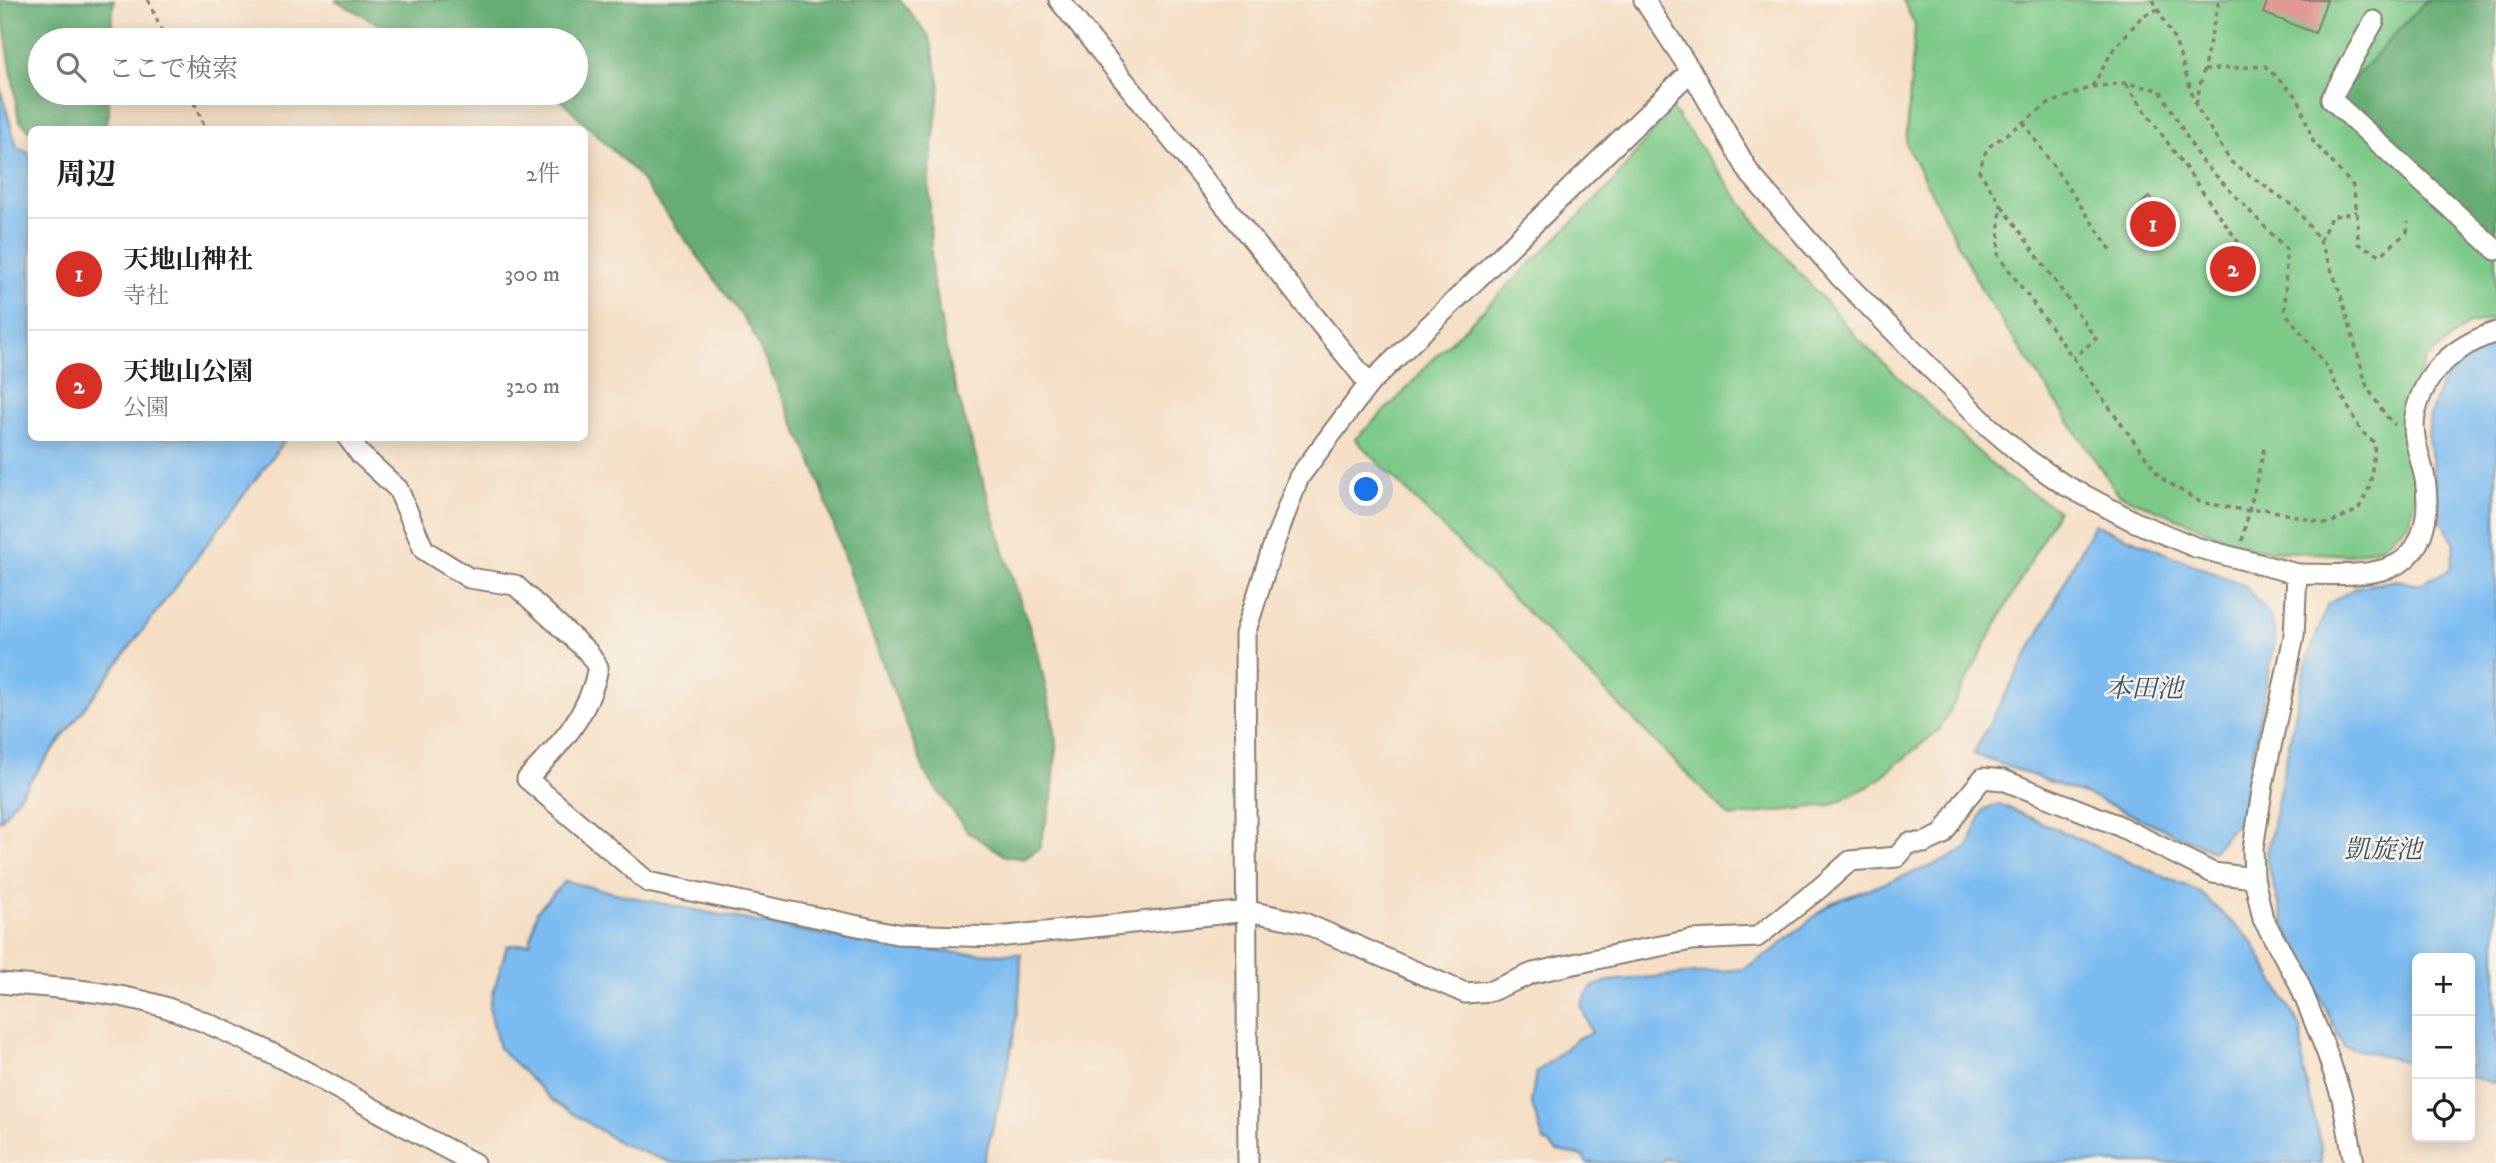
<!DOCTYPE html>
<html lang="ja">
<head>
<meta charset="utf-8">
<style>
  :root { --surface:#fff; --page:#f2f2f2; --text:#222; --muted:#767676; --line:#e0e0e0; --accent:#d93025 }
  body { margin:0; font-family:"IM FELL DW Pica","Noto Serif JP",serif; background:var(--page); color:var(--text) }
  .controls { position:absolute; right:21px; bottom:21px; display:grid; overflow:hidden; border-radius:10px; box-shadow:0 4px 18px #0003 }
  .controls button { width:63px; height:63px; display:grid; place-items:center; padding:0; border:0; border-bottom:2px solid var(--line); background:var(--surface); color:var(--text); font:35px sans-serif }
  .you { position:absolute; left:1367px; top:490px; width:24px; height:24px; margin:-18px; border:5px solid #fff; border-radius:50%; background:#1a73e8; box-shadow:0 0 0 10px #1a73e833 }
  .badge { display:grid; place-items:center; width:46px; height:46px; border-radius:50%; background:var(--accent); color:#fff; font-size:23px; font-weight:700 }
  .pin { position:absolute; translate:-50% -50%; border:4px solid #fff; box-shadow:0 2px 7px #0006 }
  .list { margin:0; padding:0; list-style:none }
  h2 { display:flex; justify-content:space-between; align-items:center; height:91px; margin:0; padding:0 28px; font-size:30px }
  h2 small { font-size:23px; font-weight:400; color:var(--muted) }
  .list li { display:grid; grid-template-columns:46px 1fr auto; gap:21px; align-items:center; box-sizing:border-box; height:112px; padding:0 28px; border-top:2px solid var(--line) }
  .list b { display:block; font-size:26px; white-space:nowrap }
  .list p { margin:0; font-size:23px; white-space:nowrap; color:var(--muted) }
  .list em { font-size:23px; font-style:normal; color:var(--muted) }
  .icon { flex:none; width:38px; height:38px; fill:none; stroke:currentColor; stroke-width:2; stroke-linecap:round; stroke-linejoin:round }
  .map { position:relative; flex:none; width:2496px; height:1163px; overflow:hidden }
  .search { position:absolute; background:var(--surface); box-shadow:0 4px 18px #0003; left:28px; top:28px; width:560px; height:77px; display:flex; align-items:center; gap:18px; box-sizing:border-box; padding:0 24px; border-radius:38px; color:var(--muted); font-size:26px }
  .panel { position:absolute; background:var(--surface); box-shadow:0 4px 18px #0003; left:28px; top:126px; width:560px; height:315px; border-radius:10px }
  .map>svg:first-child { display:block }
  .green { fill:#7cc988; stroke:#4c7252; stroke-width:2 }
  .forest { fill:#65ad74; stroke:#406448; stroke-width:2 }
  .water { fill:#7cbbf0; stroke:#4c6c86; stroke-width:2 }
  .building { fill:#e19995 }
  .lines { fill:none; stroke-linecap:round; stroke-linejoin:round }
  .minor-casing { stroke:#887d70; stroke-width:23 }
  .path { stroke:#887d70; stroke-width:3.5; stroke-dasharray:5 5; stroke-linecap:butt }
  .minor { stroke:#fff; stroke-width:19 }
  .labels { text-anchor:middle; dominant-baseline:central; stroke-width:5; stroke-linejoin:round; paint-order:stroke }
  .water-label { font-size:26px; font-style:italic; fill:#3e5466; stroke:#f7f3e8 }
</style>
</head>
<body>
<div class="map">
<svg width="2496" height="1163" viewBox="0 0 2496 1163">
  <rect width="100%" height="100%" fill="#f7f3e8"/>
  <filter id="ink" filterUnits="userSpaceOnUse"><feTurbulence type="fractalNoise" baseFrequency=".0143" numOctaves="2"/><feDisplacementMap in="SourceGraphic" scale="14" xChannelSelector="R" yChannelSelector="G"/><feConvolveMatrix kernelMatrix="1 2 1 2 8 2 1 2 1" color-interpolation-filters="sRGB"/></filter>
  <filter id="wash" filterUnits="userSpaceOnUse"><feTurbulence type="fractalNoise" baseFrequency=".00686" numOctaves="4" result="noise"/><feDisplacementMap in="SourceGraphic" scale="28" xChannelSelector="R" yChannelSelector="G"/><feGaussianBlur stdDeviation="1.57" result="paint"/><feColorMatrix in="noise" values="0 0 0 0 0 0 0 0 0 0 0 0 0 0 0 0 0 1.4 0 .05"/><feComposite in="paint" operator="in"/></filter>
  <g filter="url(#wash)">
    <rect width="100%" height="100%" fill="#f5dec4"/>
    <g class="green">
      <polygon points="1903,0 2427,0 2337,97 2496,240 2496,318 2467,325 2426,359 2404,408 2408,454 2416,489 2410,521 2382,547 2351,555 2254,550 2118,494 1986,298 1906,144 1915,25"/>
      <polygon points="1671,108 1763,231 1860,341 2003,475 2058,510 1940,729 1870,786 1830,805 1730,817 1355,439 1404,392 1429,363 1610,186"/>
    </g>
    <g class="forest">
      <polygon points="0,0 114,0 110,40 40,40 40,93 109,93 109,115 103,129 32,130 31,132 19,120"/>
      <polygon points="335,0 900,0 930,38 940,86 929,178 932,277 950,369 1009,568 1038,652 1057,741 1052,799 1039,849 1024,859 1005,856 968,832 926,775 857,597 816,471 750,327 636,173 554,93 576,93 576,40 466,40 451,32 379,24"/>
      <polygon points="2427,0 2496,0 2496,239 2337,97"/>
    </g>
    <g class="water">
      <polygon points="0,88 17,147 31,154 32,438 280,438 285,440 0,821"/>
      <polygon points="2496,343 2496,1083 2470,1077 2470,958 2417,958 2417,1064 2344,1047 2285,925 2266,859 2304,670 2328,604 2357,587 2398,580 2417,585 2450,570 2455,543 2441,521 2428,439 2430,415 2441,384 2459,365 2482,348"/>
      <polygon points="2094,524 2244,585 2268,613 2276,635 2240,819 2213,851 2092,797 1973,754 2038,635"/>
      <polygon points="1999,804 2198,891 2251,940 2301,1028 2303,1068 2321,1146 2321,1163 1692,1163 1664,1159 1662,1163 1587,1163 1582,1156 1557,1151 1544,1141 1531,1102 1536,1073 1578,1038 1592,1033 1581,1005 1592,987 1608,981 1743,969 1774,950 1831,903 1944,861 1968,848 1983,810"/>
      <path d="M 565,881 L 649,901 L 875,945 L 957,953 L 1021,954 C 1021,1026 1002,1095 983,1163 L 672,1163 L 620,1143 L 553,1101 L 499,1048 L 489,1007 L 507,946 L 530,943 L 537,911 Z"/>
    </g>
    <g id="blocks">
      <g class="building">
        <polygon points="2268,0 2327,0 2315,33 2263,13"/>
        <polygon points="2149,197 2160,210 2143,221 2134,210"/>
      </g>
    </g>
  </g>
  <g filter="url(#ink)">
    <use href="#blocks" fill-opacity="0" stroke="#887d70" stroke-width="2"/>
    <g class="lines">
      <g class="minor-casing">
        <g id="minor">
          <polyline points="1059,0 1369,384"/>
          <polyline points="1644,0 1691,71 1750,174 1841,278 1987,425 2027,459 2063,484 2135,522 2195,547 2297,574"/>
          <polyline points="2374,21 2331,99 2496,250"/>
          <path d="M 348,438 L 360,454 L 398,489 L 424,550 L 469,578 L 515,585 L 587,651 L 598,667 C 590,714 559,746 527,779 L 648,882 L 897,934 L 997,937 L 1248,911 L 1302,922 L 1465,993 L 1491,991 L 1533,973 L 1624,953 L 1692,940 L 1757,937 L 1821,887 L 1850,861 L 1897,857 L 1909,843 L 1924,843 L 1942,835 L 1965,800 L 1983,778 L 2003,780 L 2115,824 L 2213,873 L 2254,878"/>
          <path d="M 0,983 C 59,988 123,991 179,1012 C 283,1051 376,1114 474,1163"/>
          <polyline points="1248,1163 1245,634 1271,552 1299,477 1369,384 1691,71"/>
          <path d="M 2354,1163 L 2342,1098 L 2327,1053 L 2298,981 L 2263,919 L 2254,878 L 2253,849 L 2263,785 L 2294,636 L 2297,574 C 2325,574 2355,577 2382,570 C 2424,560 2431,516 2425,479 C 2421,458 2411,437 2415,416 C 2423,372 2456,345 2496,332"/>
        </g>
      </g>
      <g class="path">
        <polyline points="148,0 166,40"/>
        <polyline points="2153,0 2176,43 2196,106 2231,162 2296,208 2320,241 2340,292 2367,387 2385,415 2395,425"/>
        <polyline points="2204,70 2265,66 2298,98 2313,141 2353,186 2357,212 2358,244 2381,255 2407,232 2408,222"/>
        <polyline points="2126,84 2241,246"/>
        <polyline points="2092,87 2125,83 2160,90 2199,158 2286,249 2285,312 2325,364 2361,431 2375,443 2370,486 2358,510 2328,524 2265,509 2249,511 2200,502 2161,478 1998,255 2001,204 1979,171 1987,148 2050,103 2092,87 2113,50 2142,16 2158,9"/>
        <polyline points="190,93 206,130"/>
        <polyline points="2196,104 2219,0"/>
        <polyline points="2023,122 2111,250"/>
        <polyline points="2002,206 2096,339 2074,357"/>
        <polyline points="2320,241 2331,217 2357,212"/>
        <polyline points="2242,541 2265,445"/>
      </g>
      <use href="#minor" class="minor"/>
    </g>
  </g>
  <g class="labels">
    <g class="water-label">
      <text x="2144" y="689">本田池</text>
      <text x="2383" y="850">凱旋池</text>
    </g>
  </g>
</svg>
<div class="controls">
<button>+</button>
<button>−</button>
<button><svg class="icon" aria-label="locate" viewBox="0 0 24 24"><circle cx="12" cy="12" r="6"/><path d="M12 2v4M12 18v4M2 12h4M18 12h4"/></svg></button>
</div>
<div class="you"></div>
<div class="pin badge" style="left:2153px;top:224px">1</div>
<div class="pin badge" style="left:2233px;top:269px">2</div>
<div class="search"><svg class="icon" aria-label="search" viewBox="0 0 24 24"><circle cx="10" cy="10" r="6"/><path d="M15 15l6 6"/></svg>ここで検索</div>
<section class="panel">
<h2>周辺<small>2件</small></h2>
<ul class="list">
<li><span class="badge">1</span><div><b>天地山神社</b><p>寺社</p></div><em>300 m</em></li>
<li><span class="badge">2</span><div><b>天地山公園</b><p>公園</p></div><em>320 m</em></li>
</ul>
</section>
</div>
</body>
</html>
